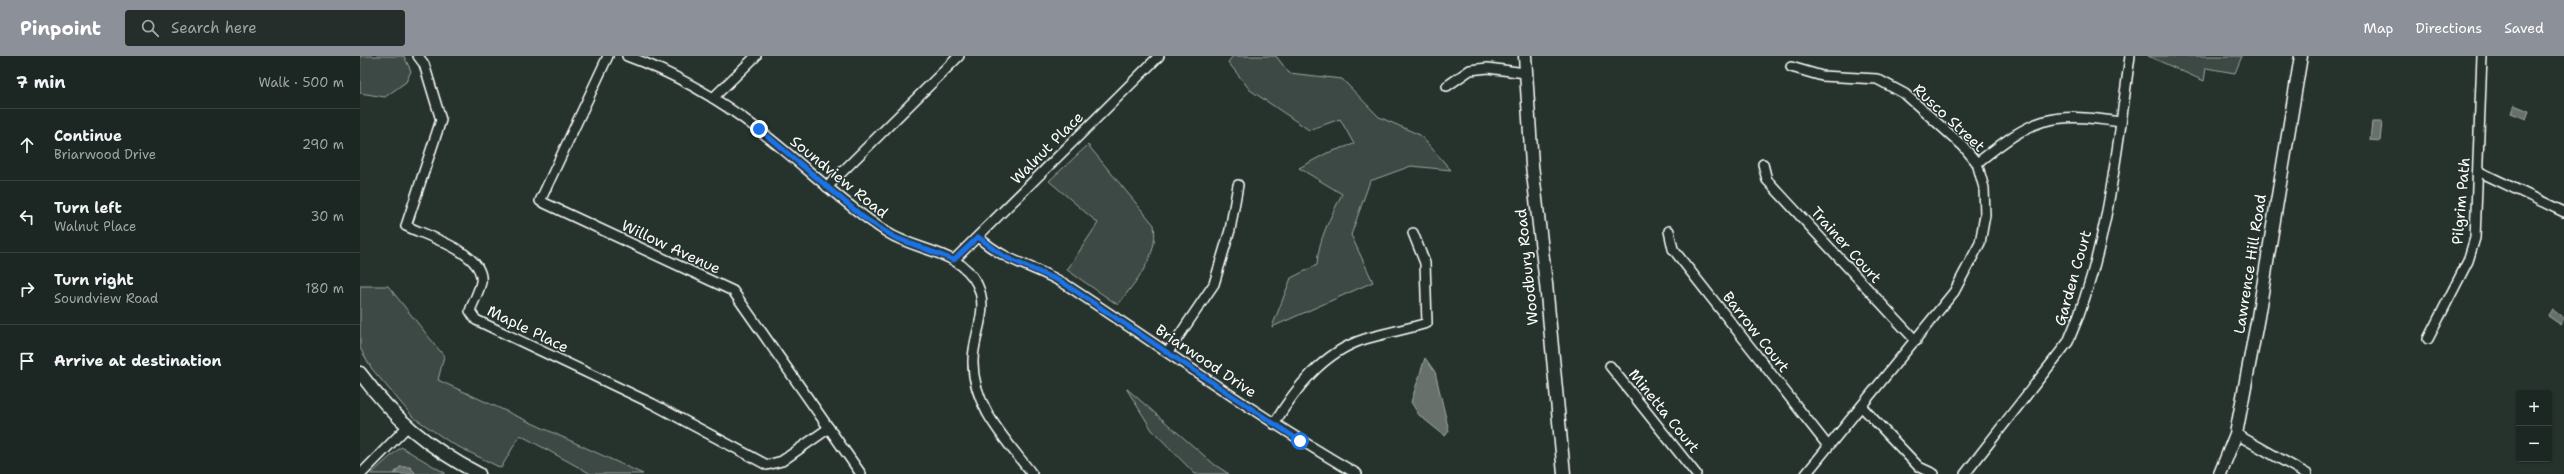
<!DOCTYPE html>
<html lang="en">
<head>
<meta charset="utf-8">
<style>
  :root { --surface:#1c2622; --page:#252e2a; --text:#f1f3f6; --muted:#a0a5a5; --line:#3a4340; --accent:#8c9099 }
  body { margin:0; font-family:"Shantell Sans",sans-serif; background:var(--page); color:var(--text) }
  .controls { position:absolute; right:12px; bottom:12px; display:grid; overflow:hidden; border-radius:4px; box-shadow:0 1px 3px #0004 }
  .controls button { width:36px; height:36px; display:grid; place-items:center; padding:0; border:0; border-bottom:1px solid var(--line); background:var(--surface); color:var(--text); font:20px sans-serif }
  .stop { position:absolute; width:12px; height:12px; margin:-9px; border:3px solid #1a73e8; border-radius:50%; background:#fff }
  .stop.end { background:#1a73e8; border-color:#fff; box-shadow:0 1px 4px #0008 }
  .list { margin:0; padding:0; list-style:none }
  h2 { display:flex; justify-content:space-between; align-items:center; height:52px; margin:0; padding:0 16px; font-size:17px }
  h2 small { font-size:13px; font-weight:400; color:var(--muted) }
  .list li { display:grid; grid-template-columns:26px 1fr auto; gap:12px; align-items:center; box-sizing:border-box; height:72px; padding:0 16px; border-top:1px solid var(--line) }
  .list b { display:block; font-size:15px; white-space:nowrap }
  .list p { margin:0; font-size:13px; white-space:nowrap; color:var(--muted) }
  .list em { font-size:13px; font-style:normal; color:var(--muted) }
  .icon { flex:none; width:22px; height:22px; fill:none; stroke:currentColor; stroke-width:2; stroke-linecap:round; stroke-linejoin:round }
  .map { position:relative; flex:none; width:2204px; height:418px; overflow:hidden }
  header { display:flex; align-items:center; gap:24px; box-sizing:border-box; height:56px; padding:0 20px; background:var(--accent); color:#fff }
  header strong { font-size:19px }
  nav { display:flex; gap:22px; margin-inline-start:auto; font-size:14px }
  .search { width:280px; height:36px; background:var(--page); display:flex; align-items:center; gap:10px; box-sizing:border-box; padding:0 14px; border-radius:4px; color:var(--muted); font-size:15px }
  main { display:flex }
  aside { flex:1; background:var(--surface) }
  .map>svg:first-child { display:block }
  .green { fill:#3e4944; stroke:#9ea4a2 }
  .water { fill:#67706c; stroke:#a4a9a7 }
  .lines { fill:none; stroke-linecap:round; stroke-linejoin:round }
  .minor-casing { stroke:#fff; stroke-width:12 }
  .secondary-casing { stroke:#fff; stroke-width:15 }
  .minor { stroke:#26332d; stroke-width:9 }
  .secondary { stroke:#26332d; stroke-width:12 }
  .route { stroke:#1a73e8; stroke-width:5 }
  .labels { text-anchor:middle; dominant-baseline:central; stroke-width:3; stroke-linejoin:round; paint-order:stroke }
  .street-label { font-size:15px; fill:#fff; stroke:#26332d }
</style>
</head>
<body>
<header>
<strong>Pinpoint</strong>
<div class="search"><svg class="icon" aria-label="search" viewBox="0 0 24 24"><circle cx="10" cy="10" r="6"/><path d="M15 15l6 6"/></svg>Search here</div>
<nav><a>Map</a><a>Directions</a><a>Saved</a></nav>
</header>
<main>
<aside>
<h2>7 min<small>Walk · 500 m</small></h2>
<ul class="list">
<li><svg class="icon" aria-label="ahead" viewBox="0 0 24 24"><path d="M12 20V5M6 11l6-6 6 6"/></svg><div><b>Continue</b><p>Briarwood Drive</p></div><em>290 m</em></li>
<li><svg class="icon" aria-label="left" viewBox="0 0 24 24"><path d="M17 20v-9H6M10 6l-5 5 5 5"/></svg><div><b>Turn left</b><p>Walnut Place</p></div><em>30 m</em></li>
<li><svg class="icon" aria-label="right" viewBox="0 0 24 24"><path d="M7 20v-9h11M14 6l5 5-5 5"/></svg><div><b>Turn right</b><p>Soundview Road</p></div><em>180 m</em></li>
<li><svg class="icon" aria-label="arrive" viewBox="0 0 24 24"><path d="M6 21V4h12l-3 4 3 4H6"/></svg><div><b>Arrive at destination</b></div></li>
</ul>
</aside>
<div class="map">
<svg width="2204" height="418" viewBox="0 0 2204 418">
  <rect width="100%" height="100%" fill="#26332d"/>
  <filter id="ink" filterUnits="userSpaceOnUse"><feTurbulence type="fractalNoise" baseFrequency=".025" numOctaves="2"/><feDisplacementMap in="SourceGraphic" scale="8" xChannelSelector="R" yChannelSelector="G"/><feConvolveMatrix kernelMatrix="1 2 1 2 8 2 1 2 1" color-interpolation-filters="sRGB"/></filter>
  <g filter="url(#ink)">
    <g class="green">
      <polygon points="0,0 44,0 51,15 46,26 25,41 0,37"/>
      <path d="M 873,0 L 916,0 L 929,17 L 982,23 L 1019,61 L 1060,79 L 1091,114 L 1051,110 L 1010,125 L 991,179 L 1013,226 L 912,271 L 931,222 L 957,209 C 958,183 971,161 982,138 L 939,112 L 967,97 L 994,88 L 980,63 L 949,74 L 890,34 L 868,6 Z"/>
      <polygon points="1788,0 1882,0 1875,17 1846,12 1844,25"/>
      <path d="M 728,89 L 794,169 C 799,201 776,224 758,249 L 707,214 L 738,167 L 689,125 Z"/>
      <polygon points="0,230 28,230 84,300 78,324 283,418 231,418 160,379 141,412 91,387 53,361 12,313 0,292"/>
      <polygon points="766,332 855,409 869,418 835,418 792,374"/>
      <polygon points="41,391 85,417 85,418 56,418 40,411 34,418 11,418"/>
    </g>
    <g class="water">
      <polygon points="2154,49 2169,55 2166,63 2151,57"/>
      <polygon points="2012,66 2022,66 2020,85 2010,84"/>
      <polygon points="2193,254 2204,262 2201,269 2188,260"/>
      <polygon points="1065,302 1075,316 1089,375 1085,380 1059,359 1051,346"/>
      <polygon points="40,411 50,411 56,418 34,418"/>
    </g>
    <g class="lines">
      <g class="minor-casing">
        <g id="minor">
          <path d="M 58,0 L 64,8 L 81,64 L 46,170 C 67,180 125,197 121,226 C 119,236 113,246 110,255 L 116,264 L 293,348 L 407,409 L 422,405 L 469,372"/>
          <polyline points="248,0 180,145 373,235 501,418"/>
          <path d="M 267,0 C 314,17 359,43 399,74 C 443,108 482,147 528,177 C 556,195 600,194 617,228 C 630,255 613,278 613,305 C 612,350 647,385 672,418"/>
          <polyline points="1431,11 1462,20 1517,23 1545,38 1603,90 1617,107 1624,132 1625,159 1620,187 1594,236 1446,418"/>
          <polyline points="1087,30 1110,14 1128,12 1165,17"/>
          <polyline points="353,42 396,0"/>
          <path d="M 1617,107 C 1674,62 1688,55 1761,66"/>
          <polyline points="1403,108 1407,124 1556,285"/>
          <polyline points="2120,116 2204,156"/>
          <polyline points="467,131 599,0"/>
          <polyline points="1309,175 1313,193 1468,390"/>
          <path d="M 618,181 C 648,208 677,210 708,230 C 804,293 897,360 997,418"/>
          <polyline points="594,204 799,0"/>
          <polyline points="2068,283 2108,205 2115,182 2122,0"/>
          <polyline points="808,296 854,228 870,174 878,129"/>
          <polyline points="1250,310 1336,418"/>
          <polyline points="1502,351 1559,411 1574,418"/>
          <path d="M 914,368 C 935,333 963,296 1005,283 C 1026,277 1047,273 1067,267 L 1065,207 L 1053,177"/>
          <polyline points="1876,378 1947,418"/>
          <polyline points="1,418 47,371"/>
          <path d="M 1605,418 L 1708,286 C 1747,197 1757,96 1770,0"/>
        </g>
      </g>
      <g class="secondary-casing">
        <g id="secondary">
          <polyline points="1165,0 1172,109 1186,228 1204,418"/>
          <path d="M 0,317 C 34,363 69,392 119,418"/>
          <polyline points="1860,418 1876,378 1898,261 1941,0"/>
        </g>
      </g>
      <use href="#minor" class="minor"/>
      <use href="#secondary" class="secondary"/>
    </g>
  </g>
  <g class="lines" filter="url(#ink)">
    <polyline class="route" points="399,73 503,161 534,181 594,204 618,181 645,201 702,226 940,385"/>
  </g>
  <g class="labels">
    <g class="street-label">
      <text transform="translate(1589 62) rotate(43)">Rusco Street</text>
      <text transform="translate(687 92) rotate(-45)">Walnut Place</text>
      <text transform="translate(479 121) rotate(39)">Soundview Road</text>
      <text transform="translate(2101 145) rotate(-85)">Pilgrim Path</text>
      <text transform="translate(1486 189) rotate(48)">Trainer Court</text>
      <text transform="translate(311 191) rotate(25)">Willow Avenue</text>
      <text transform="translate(1890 208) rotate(-81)">Lawrence Hill Road</text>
      <text transform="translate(1167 211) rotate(-96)">Woodbury Road</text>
      <text transform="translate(1713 222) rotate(-74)">Garden Court</text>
      <text transform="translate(168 273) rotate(26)">Maple Place</text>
      <text transform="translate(1396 276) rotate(52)">Barrow Court</text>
      <text transform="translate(846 305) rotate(34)">Briarwood Drive</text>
      <text transform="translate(1304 355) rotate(51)">Minetta Court</text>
    </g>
  </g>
</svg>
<div class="controls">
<button>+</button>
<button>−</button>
</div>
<div class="stop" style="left:940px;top:385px"></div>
<div class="stop end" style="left:399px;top:73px"></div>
</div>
</main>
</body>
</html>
